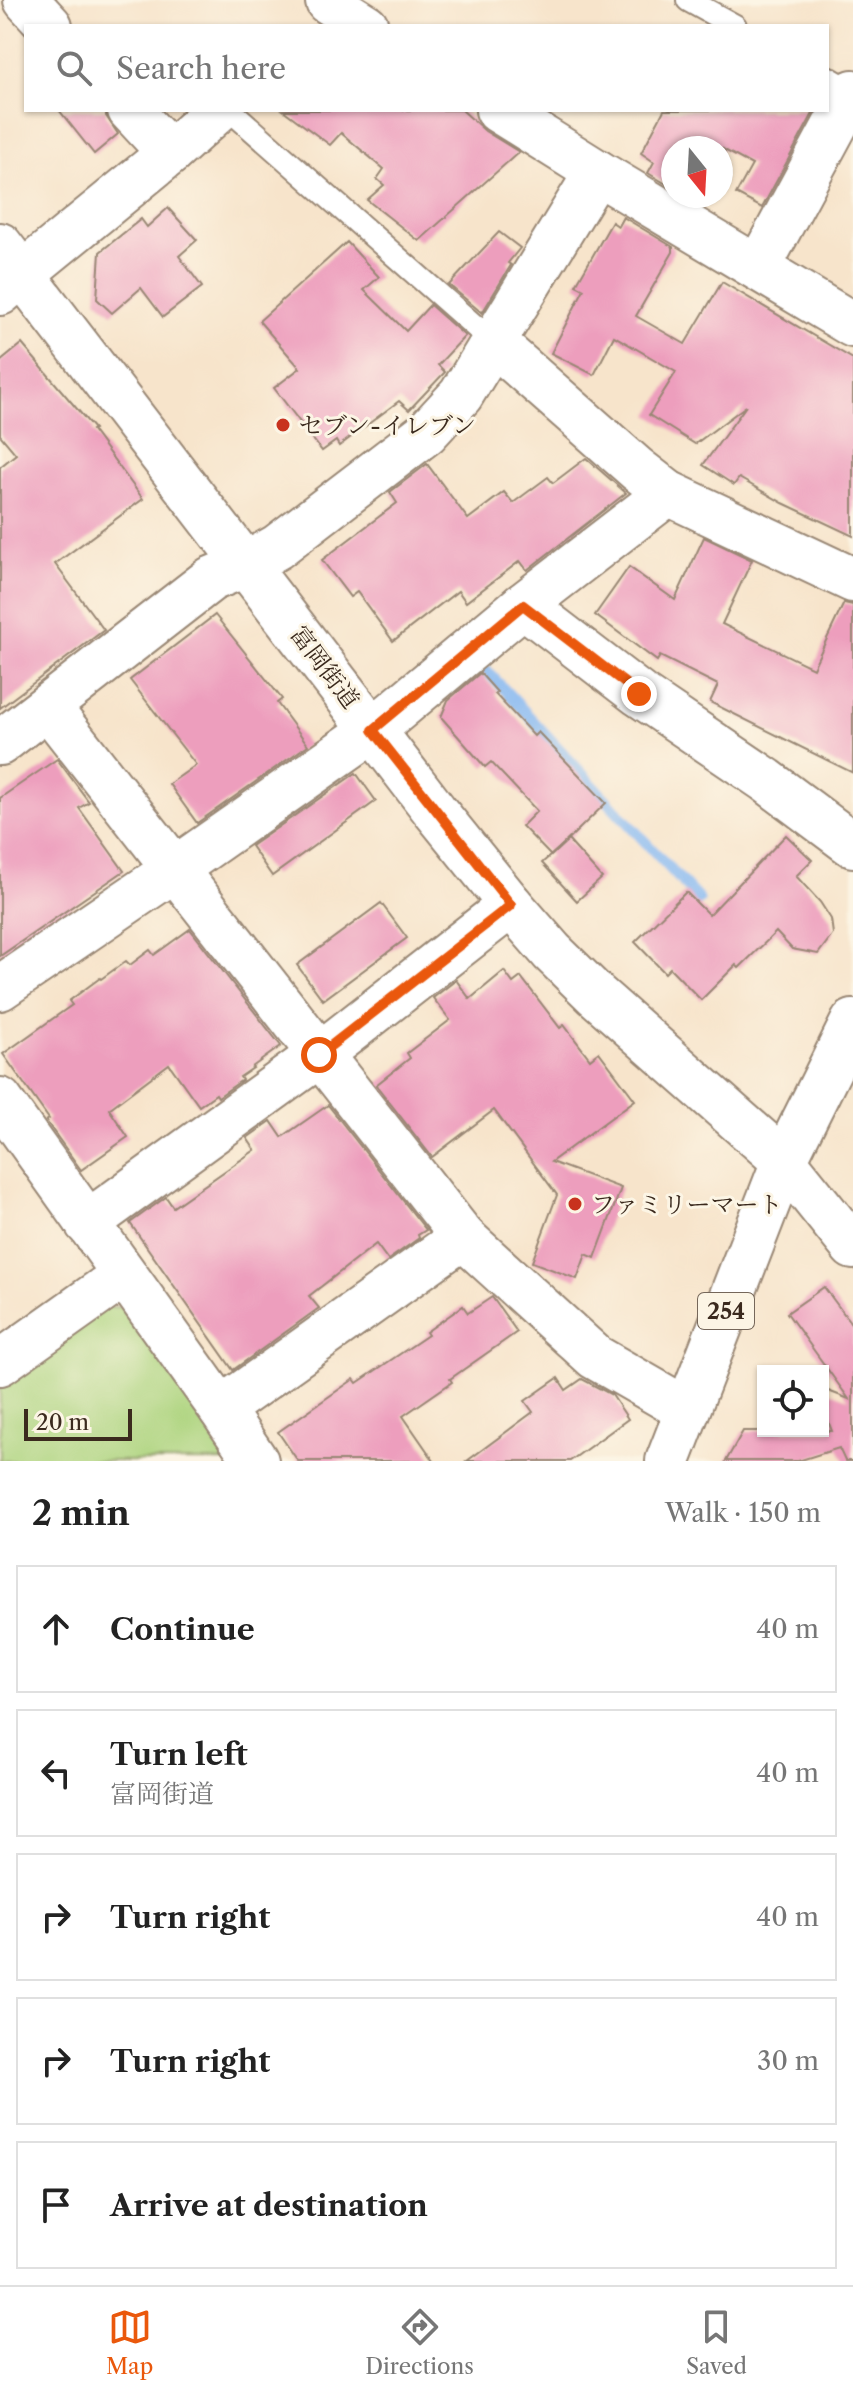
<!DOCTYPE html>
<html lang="en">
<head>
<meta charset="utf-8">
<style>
  :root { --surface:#fff; --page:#f6f6f6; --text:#222; --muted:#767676; --line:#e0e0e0; --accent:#ea580c }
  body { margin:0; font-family:"Libre Caslon Text","Noto Serif JP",serif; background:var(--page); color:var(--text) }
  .controls { position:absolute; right:24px; bottom:24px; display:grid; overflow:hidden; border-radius:0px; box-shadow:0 2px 6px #0004 }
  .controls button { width:72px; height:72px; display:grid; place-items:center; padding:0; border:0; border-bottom:2px solid var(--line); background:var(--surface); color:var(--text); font:40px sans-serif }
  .compass { position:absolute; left:661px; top:136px; width:72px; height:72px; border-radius:50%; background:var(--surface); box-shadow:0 2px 6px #0004; rotate:162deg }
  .scale { position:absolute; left:24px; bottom:20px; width:108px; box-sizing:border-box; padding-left:8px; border:4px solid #3b2a1e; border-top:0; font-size:22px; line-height:28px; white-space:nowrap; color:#3b2a1e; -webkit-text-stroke:6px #fcf5e5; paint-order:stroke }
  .stop { position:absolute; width:24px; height:24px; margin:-18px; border:6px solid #ea580c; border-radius:50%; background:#fff }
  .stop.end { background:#ea580c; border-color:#fff; box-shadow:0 2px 8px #0008 }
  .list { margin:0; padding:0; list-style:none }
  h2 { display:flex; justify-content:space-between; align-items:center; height:104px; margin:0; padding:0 32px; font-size:34px }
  h2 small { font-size:26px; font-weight:400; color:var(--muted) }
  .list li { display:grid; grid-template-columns:52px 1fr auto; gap:24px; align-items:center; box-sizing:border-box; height:128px; margin:0 16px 16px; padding:0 16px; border:2px solid var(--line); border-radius:0px }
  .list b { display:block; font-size:30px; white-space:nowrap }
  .list p { margin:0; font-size:26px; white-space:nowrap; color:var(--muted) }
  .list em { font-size:26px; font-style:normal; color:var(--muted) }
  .icon { flex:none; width:44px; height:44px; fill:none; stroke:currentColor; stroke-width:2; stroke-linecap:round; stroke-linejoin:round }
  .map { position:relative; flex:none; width:853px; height:1461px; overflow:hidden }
  .search { position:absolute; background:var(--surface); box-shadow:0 2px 6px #0004; left:24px; right:24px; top:24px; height:88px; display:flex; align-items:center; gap:20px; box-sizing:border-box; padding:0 28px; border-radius:0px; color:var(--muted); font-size:30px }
  .sheet { height:824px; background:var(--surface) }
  nav { display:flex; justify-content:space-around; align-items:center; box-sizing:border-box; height:112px; border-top:2px solid var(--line); background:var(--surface); font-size:22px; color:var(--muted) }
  nav a { display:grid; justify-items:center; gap:4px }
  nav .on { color:var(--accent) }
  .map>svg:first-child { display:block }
  .green { fill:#add47f; stroke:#747f4e; stroke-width:2 }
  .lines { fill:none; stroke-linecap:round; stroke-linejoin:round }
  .stream { stroke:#85b8f2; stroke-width:11 }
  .building { fill:#ed9ebd }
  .lane-casing { stroke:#998774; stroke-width:26 }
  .street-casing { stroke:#998774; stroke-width:48 }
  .secondary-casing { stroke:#998774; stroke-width:48 }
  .primary-casing { stroke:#998774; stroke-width:48 }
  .highway-casing { stroke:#998774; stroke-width:48 }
  .lane { stroke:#fff; stroke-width:22 }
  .street { stroke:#fff; stroke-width:44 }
  .secondary { stroke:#fff; stroke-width:44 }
  .primary { stroke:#fff; stroke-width:44 }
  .highway { stroke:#fff; stroke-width:44 }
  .route { stroke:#ea580c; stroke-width:10 }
  .poi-dot { fill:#c8321e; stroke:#fcf5e5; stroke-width:3 }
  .labels { text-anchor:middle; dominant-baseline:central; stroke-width:6; stroke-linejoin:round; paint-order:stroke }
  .shield { fill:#fcf5e5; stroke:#75675a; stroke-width:2 }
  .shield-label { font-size:22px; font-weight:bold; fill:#3b2a1e }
  .poi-label { font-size:24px; fill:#3b2a1e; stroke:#fcf5e5; text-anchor:start }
  .street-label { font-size:24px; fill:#3b2a1e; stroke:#fcf5e5 }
</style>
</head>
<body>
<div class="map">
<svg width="853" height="1461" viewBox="0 0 853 1461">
  <rect width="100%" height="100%" fill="#fcf5e5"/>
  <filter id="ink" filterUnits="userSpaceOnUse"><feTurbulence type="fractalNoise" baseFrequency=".0125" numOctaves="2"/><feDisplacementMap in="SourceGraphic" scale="16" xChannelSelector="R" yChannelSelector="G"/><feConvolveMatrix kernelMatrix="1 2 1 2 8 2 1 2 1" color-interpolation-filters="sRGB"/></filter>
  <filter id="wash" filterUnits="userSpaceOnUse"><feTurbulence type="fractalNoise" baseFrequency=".006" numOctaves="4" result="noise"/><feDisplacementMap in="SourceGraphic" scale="32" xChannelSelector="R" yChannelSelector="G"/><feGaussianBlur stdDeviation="1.8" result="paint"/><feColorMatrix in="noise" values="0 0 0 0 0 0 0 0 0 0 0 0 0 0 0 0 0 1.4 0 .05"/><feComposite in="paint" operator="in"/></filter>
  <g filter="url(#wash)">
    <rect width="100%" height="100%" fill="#f7e4cb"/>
    <polygon class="green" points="101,1307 120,1307 225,1448 225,1461 0,1461 0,1379"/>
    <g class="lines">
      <polyline class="stream" points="478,661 699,900"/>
    </g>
    <g id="blocks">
      <g class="building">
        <polygon points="59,110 106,110 106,116 118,134 94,154"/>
        <polygon points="283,110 462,110 485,131 519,152 419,241 367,200 384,185 377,179 384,169 341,133 330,145"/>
        <polygon points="664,110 815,110 762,208 736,194 752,165 721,148 673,148 673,188 648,173 654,162 641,153"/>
        <polygon points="168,208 197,240 179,256 202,287 163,317 141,288 112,313 97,299 100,252 141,219 147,227"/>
        <polygon points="623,217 673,247 673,252 636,316 685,344 722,282 853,359 853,536 783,503 739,478 734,485 703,465 746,406 695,444 649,415 676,372 614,336 594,375 551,353 584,289 576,285 612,222 618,226"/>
        <polygon points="499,232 520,248 508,263 511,265 482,313 449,285"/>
        <polygon points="347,242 379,277 364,290 406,331 430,305 465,336 438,365 445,372 409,410 399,401 339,446 336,441 322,451 274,388 300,368 259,321"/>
        <polygon points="22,344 94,429 92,430 143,499 55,564 104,630 0,708 0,467 16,454 0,435 0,362"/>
        <polygon points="586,458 626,493 527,570 520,561 466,602 458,591 393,641 357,592 350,597 322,560 397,503 390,492 427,464 468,519 504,492 513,503 548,477 553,483"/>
        <polygon points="704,537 752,560 722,624 813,668 844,603 853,605 853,773 710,702 718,685 660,656 657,661 595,615 629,567 675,600"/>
        <polygon points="215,615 282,699 277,703 308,745 197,823 169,784 196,765 130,680"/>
        <polygon points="480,673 497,692 495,694 534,736 538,732 606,803 551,856 522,826 537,811 491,762 485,767 441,717 448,700"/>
        <polygon points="57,759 89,802 79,808 124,871 0,956 0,798"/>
        <polygon points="356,773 376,801 272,876 251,846"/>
        <polygon points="786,835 812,860 796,876 820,902 831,919 833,934 818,954 792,949 776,932 739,968 736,965 701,1000 670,968 665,973 635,942 686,892 709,915"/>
        <polygon points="568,840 602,878 577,901 542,863"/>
        <polygon points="381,903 407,938 323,1000 297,965"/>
        <polygon points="190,929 281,1046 252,1067 253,1068 240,1077 242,1080 218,1097 216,1094 199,1106 169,1064 109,1109 128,1137 81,1170 46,1121 49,1119 3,1054 72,1005 69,1001 100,978 101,979 126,961 130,965 150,950 154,955"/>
        <polygon points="504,971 513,983 521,977 560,1028 564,1025 590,1059 599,1052 635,1100 551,1162 621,1188 595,1258 586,1254 577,1279 532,1262 557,1195 494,1110 432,1157 376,1085 410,1058 407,1053 450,1020 433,998 456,980 470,999"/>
        <polygon points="328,1105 426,1230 418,1235 419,1238 388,1260 376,1244 309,1296 319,1308 233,1370 130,1223 166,1197 173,1207 255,1150 247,1138 271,1121 282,1137"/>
        <polygon points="824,1287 853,1326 853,1461 845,1461 839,1448 798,1461 726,1461 743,1431 832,1431 823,1408 823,1389 849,1399 787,1313"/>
        <polygon points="492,1297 517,1332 450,1379 452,1382 403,1416 434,1461 298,1461 278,1432 354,1379 357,1383 428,1335 426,1332 463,1306 468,1313"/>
        <polygon points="558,1378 566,1390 582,1379 612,1395 628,1419 570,1461 467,1461 533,1412 525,1401"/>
      </g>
    </g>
  </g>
  <g filter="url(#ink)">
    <use href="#blocks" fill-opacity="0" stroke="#998774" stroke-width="2"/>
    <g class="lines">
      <g class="lane-casing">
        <g id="lane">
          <polyline points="688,0 735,26"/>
          <polyline points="827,77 853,92"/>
          <polyline points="230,110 494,343"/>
        </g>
      </g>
      <g class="street-casing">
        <g id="street">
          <polyline points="26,0 50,26"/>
          <polyline points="328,2 366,26"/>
          <polyline points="130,110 170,153"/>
          <polyline points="498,110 597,172 853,325"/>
          <polyline points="758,268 853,92"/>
          <polyline points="22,274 170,153 218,110"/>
          <polyline points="494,343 637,469 668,493 853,580"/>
          <polyline points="523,605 639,694 766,780 853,845"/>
          <polyline points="48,707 463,1237 595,1357 687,1410"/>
          <polyline points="0,743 211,579 247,564 277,547 426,433 461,395 597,172"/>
          <polyline points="0,988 175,869 373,730 523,605 668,493"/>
          <polyline points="87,1223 319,1055 511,905"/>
          <polyline points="0,1363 124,1275"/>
          <polyline points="221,1409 463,1237"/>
        </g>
      </g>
      <g class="secondary-casing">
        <g id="secondary">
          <polyline points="0,293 22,274"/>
          <polyline points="0,1100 221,1409 256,1461"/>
          <polyline points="784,1161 853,1247"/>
        </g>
      </g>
      <g class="primary-casing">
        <polyline id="primary" points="0,245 435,811 511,905 552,952 596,995 784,1161"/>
      </g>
      <g class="highway-casing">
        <polyline id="highway" points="668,1461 784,1161 853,1022"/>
      </g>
      <use href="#lane" class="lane"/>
      <use href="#street" class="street"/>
      <use href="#secondary" class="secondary"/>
      <use href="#primary" class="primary"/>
      <use href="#highway" class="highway"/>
    </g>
  </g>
  <g class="lines" filter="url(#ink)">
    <polyline class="route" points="319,1055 511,905 373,730 523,605 639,694"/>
  </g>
  <g class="poi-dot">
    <circle cx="283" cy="425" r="8"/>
    <circle cx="575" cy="1204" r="8"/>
  </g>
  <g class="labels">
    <rect class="shield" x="698" y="1293" width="56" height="36" rx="6"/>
    <g class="shield-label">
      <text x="726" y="1311">254</text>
    </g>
    <g class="poi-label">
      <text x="299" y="425">セブン-イレブン</text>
      <text x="591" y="1204">ファミリーマート</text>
    </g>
    <g class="street-label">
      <text transform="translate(325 667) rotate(53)">富岡街道</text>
    </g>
  </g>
</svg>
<div class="controls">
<button><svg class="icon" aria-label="locate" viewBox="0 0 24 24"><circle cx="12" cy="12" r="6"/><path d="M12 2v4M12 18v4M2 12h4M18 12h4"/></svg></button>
</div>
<svg class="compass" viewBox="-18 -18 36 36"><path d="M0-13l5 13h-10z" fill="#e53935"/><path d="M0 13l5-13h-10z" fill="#767676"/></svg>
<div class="scale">20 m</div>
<div class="stop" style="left:319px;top:1055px"></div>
<div class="stop end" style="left:639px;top:694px"></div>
<div class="search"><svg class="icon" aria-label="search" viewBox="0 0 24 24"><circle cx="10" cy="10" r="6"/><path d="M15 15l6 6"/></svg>Search here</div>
</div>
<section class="sheet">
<h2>2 min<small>Walk · 150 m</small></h2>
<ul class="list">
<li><svg class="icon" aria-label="ahead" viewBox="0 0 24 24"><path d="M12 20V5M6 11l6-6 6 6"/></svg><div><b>Continue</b></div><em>40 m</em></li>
<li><svg class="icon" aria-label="left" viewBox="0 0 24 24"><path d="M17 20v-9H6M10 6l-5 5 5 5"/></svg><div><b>Turn left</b><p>富岡街道</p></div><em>40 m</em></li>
<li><svg class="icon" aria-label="right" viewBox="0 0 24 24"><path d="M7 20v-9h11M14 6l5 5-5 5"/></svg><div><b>Turn right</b></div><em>40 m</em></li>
<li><svg class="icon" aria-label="right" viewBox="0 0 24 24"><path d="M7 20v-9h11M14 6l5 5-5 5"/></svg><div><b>Turn right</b></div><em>30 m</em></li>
<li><svg class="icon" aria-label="arrive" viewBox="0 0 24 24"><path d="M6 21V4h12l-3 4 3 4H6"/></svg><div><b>Arrive at destination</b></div></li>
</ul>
</section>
<nav>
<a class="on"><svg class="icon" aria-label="map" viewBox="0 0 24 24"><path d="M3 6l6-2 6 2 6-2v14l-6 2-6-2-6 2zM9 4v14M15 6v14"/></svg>Map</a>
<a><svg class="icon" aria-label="directions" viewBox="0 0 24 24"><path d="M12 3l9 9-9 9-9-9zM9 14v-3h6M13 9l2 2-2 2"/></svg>Directions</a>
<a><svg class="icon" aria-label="saved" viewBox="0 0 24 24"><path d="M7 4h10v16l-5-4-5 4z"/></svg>Saved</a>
</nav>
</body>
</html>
